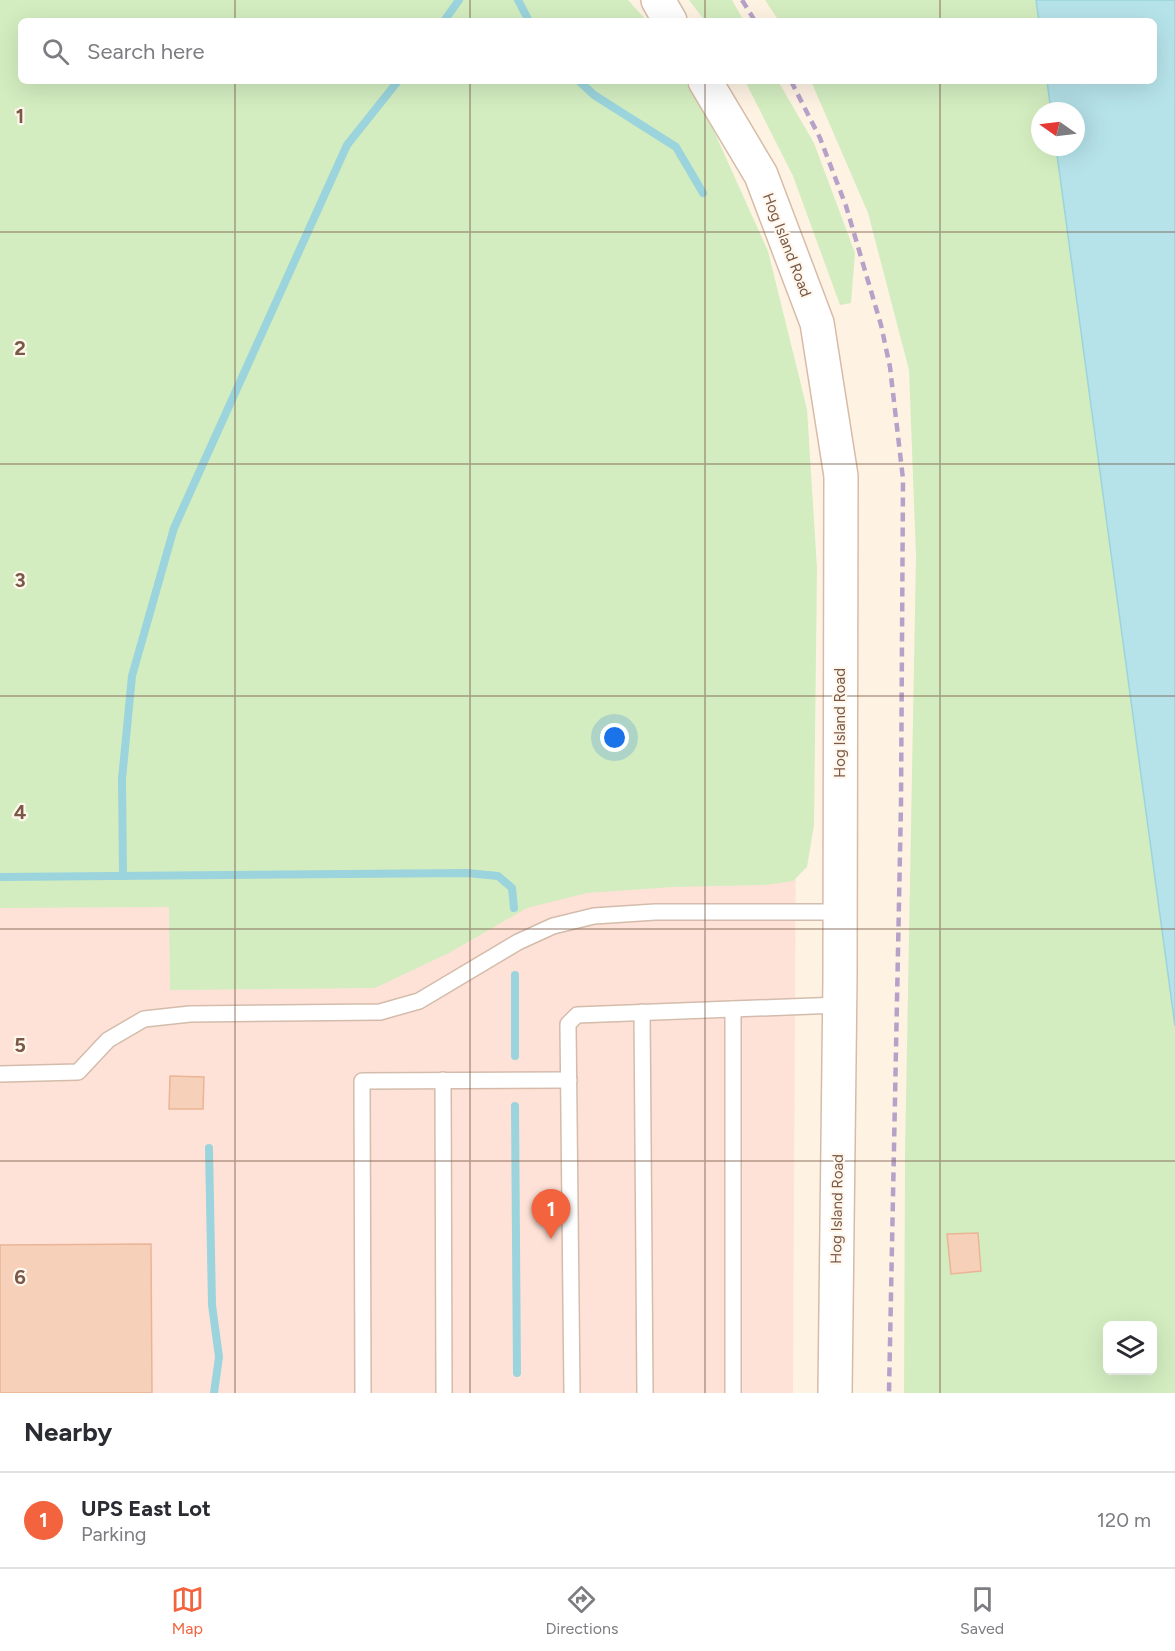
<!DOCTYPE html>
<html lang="en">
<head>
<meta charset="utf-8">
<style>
  :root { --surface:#fff; --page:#f2f2f3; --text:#2b2b33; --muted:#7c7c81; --line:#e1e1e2; --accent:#f3633e }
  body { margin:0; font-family:Figtree,sans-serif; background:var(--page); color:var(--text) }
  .controls { position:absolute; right:18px; bottom:18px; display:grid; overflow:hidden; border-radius:9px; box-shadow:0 6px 24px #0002 }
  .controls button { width:54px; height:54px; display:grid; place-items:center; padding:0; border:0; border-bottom:2px solid var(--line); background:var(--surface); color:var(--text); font:30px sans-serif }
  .compass { position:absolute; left:1031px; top:102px; width:54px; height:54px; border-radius:50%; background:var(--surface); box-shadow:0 6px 24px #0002; rotate:284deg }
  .you { position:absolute; left:615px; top:738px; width:21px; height:21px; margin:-15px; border:4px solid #fff; border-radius:50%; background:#1a73e8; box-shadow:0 0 0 9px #1a73e833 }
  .badge { display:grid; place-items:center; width:39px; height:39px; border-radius:50%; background:var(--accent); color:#fff; font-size:20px; font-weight:700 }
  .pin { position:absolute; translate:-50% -50px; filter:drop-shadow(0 2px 3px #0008) }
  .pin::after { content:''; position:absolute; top:32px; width:21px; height:18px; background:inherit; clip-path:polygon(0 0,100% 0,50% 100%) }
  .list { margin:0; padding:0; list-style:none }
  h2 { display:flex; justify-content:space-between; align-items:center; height:78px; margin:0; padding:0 24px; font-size:26px }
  h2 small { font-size:20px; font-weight:400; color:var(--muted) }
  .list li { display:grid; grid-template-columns:39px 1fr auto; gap:18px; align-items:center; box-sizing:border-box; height:96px; padding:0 24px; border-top:2px solid var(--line) }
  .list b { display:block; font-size:22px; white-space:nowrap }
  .list p { margin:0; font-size:20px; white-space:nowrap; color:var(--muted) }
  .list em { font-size:20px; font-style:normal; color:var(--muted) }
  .icon { flex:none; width:33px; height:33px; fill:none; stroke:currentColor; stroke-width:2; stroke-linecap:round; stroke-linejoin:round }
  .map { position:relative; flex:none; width:1175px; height:1393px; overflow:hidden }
  .search { position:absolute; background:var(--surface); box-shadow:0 6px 24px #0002; left:18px; right:18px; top:18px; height:66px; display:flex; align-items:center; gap:15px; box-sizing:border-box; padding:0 21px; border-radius:9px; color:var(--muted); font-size:22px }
  .sheet { height:174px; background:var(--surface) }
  nav { display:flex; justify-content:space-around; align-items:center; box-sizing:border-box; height:84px; border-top:2px solid var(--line); background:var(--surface); font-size:16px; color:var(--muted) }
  nav a { display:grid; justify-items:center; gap:3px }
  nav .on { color:var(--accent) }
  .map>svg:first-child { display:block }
  .commercial { fill:#ffe2d7 }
  .green { fill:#d3edc0; fill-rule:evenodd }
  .water { fill:#b6e3ea; stroke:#9bd4dc; stroke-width:1.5 }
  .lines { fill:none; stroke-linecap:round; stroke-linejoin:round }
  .stream { stroke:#9bd4dc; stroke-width:8 }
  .building { fill:#f6d0b9; stroke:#eab597; stroke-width:1.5 }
  .lane-casing { stroke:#d3bcab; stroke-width:18 }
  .secondary-casing { stroke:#d6bca8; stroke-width:36 }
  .lane { stroke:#fff; stroke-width:15 }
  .secondary { stroke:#fff; stroke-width:33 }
  .rail { stroke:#b6a1c9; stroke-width:4.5; stroke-dasharray:9 6; stroke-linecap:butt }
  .grid { fill:none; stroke:#795847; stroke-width:1.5; stroke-opacity:0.55 }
  .labels { text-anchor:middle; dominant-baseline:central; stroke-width:4.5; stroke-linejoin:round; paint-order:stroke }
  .street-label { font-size:15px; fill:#795847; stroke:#fff7ec }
  .grid-label { font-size:20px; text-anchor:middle; font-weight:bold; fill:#795847; stroke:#fff7ec; stroke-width:4.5; stroke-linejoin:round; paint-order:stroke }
</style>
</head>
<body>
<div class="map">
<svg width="1175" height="1393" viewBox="0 0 1175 1393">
  <rect width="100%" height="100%" fill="#fef3e3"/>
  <polygon class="commercial" points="796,833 793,1393 0,1393 0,848"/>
  <g class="green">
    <polygon points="0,0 628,0 647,21 21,21 21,81 685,81 713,129 768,251 807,409 817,568 814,825 807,867 793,881 766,885 674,887 587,893 527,908 449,953 375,988 170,990 169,907 0,908"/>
    <polygon points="689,0 732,0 744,21 705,21"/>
    <polygon points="765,0 1036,0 1039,21 779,21"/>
    <polygon points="745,81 778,81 814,143 855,253 851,303 840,305 793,176"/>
    <path d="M 811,81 L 1047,81 L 1051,111 L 1040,111 L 1040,147 L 1056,147 L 1175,1026 L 1175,1393 L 904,1393 L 905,1154 L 916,556 L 909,370 L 868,213 ZM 1108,1326 L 1152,1326 L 1152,1370 L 1108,1370 Z"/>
  </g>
  <polygon class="water" points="1036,0 1175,0 1175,1026 1056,147 1076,147 1076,111 1051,111 1047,81 1154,81 1154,21 1039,21"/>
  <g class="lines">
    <g class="stream">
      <polyline points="518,0 529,21"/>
      <polyline points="444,21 459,0"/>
      <polyline points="579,81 594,95 676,147 703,193"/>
      <polyline points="123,876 122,779 132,676 174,528 347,145 398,81"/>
      <polyline points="0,877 467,873 498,876 512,888 514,908"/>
      <polyline points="515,975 515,1056"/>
      <polyline points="515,1106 517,1373"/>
      <polyline points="209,1148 212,1305 219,1357 214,1393"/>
    </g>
  </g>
  <g class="building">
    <polygon points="170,1076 204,1077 203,1109 169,1109"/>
    <polygon points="978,1233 981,1271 951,1274 947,1234"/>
    <polygon points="151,1244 152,1393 0,1393 0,1245"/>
  </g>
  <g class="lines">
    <g class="lane-casing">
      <g id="lane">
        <polyline points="642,1012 645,1393"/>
        <polyline points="0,1074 78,1072 108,1040 144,1019 190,1014 380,1012 419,1001 518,942 553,926 594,916 655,912 840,912"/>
        <polyline points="443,1080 444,1393"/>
        <polyline points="363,1393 362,1081 569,1080"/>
        <polyline points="572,1393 568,1024 577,1015 839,1005"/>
        <polyline points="733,1393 733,1009"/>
      </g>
    </g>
    <g class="secondary-casing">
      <g id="secondary">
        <polyline points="658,0 670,21"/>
        <polyline points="705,81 761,175 817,323 841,476 840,978 835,1393"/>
      </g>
    </g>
    <use href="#lane" class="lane"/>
    <use href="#secondary" class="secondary"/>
    <g class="rail">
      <polyline points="742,0 755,21"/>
      <polyline points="791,81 820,138 846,206 881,325 890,367 903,479 901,804 889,1393"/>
    </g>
  </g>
  <path class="grid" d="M 235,0 L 235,21M 470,0 L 470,21M 705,0 L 705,21M 940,0 L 940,21M 235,81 L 235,1393M 470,81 L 470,1393M 705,81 L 705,1393M 940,81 L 940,1393M 0,232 L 1175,232M 0,464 L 1175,464M 0,696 L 1175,696M 0,929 L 1175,929M 0,1161 L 1175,1161"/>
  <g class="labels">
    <g class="street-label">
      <text transform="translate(787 245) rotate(69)">Hog Island Road</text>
      <text transform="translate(840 723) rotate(-90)">Hog Island Road</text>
      <text transform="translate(837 1209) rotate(-89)">Hog Island Road</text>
    </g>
  </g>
  <g class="grid-label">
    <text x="20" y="123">1</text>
    <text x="20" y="355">2</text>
    <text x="20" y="587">3</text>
    <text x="20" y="819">4</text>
    <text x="20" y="1052">5</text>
    <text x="20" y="1284">6</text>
  </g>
</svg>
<div class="controls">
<button><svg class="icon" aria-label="layers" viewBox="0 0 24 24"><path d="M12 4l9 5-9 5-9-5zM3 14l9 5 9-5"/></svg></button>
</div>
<svg class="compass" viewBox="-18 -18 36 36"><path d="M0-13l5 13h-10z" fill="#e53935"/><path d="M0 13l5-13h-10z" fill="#7c7c81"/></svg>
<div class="you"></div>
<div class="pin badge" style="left:551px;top:1239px">1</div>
<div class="search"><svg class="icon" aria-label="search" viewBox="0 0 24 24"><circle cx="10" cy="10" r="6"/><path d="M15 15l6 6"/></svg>Search here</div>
</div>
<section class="sheet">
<h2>Nearby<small></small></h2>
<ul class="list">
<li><span class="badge">1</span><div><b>UPS East Lot</b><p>Parking</p></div><em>120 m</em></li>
</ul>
</section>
<nav>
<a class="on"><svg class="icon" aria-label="map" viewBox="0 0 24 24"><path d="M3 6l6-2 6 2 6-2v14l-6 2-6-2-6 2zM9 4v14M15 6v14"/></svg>Map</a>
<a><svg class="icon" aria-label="directions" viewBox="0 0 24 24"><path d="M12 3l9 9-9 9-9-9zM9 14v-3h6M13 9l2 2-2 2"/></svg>Directions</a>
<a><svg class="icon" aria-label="saved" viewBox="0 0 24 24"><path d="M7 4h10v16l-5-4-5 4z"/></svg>Saved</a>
</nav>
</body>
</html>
